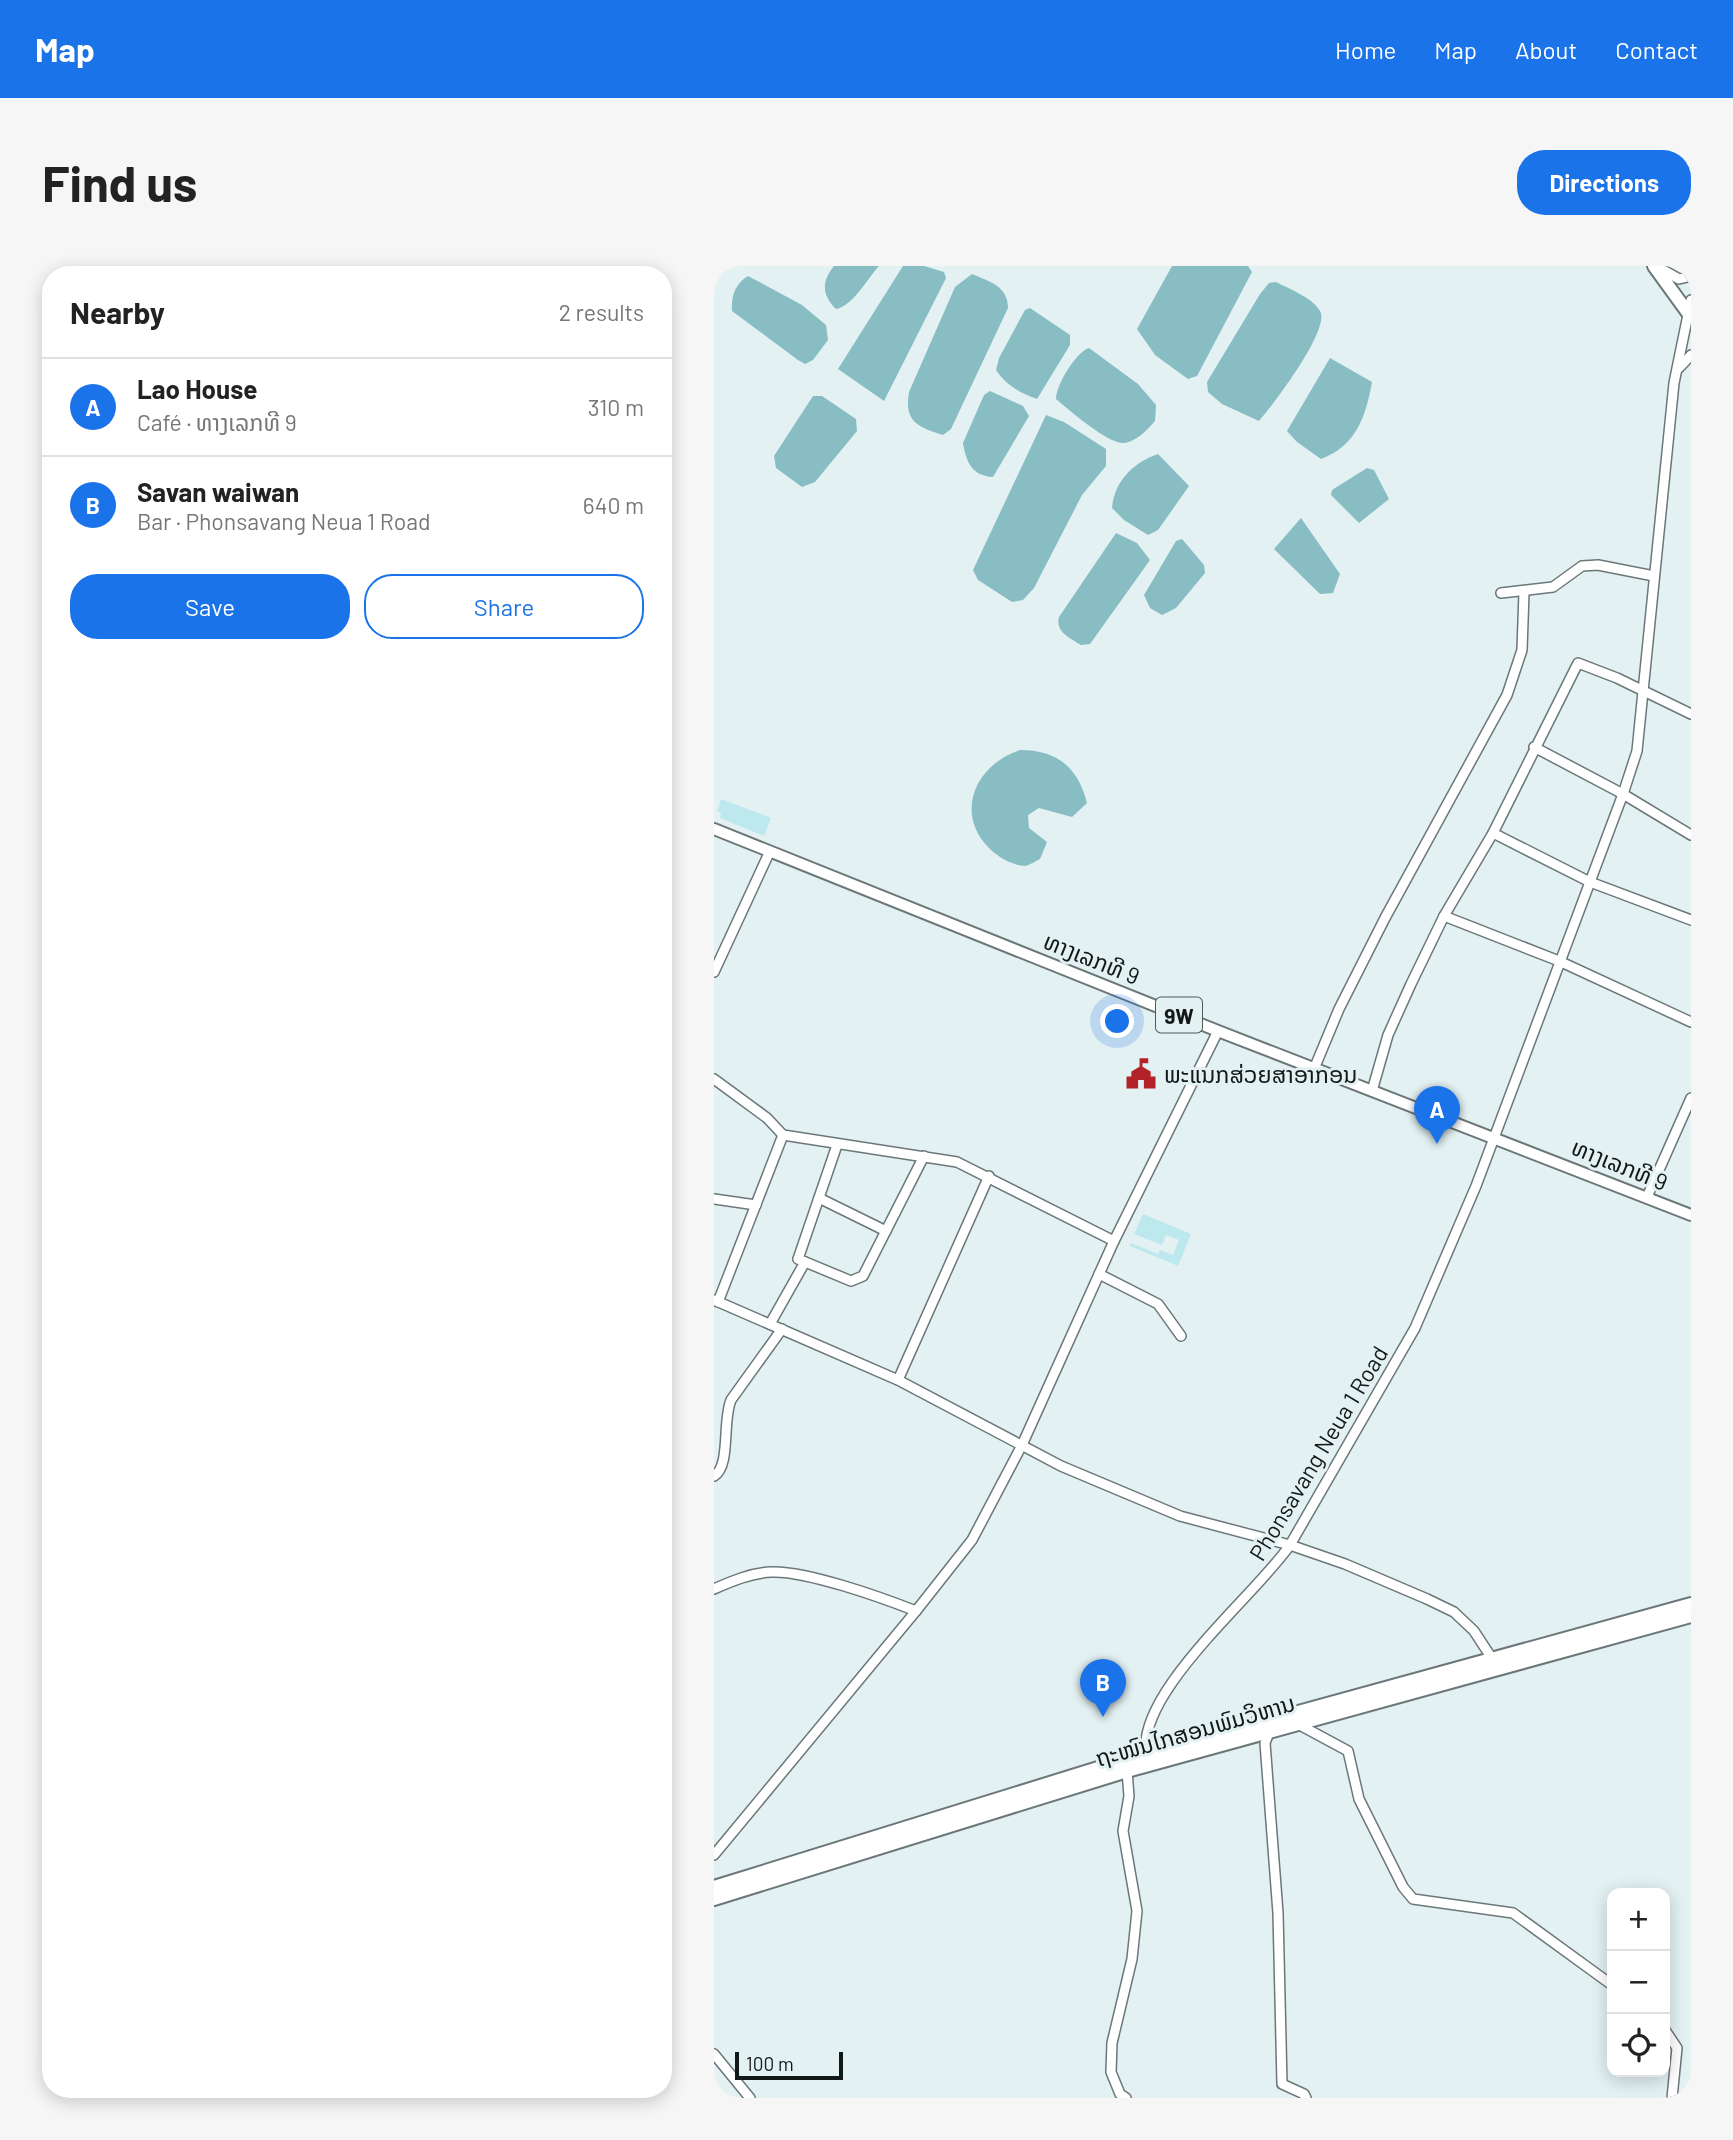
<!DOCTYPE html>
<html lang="en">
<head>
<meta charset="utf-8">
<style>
  :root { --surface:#fff; --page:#f6f6f6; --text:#222; --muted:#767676; --line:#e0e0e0; --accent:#1a73e8 }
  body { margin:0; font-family:Barlow,"Noto Sans Lao",sans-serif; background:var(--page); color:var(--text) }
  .controls { position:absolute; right:21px; bottom:21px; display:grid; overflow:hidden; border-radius:14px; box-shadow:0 4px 18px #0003 }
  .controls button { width:63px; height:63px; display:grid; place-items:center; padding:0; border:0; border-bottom:2px solid var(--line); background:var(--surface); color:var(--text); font:35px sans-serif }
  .scale { position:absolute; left:21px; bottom:18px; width:108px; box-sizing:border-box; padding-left:7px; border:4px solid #131819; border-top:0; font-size:19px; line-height:24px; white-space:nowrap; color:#131819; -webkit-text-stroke:5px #e3f1f2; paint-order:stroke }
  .you { position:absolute; left:404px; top:756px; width:24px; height:24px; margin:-18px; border:5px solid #fff; border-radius:50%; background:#1a73e8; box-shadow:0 0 0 10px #1a73e833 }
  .badge { display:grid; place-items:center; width:46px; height:46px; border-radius:50%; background:var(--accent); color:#fff; font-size:23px; font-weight:700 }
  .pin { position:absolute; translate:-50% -58px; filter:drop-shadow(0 2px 4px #0008) }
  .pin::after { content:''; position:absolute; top:37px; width:24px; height:21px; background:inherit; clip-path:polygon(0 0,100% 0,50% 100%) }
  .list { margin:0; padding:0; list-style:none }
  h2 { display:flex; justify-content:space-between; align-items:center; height:91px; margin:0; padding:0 28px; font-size:30px }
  h2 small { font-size:23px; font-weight:400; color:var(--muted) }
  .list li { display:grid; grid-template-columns:46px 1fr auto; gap:21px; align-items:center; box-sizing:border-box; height:98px; padding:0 28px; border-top:2px solid var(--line) }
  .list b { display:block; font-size:26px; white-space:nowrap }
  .list p { margin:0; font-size:23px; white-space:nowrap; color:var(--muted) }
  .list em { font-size:23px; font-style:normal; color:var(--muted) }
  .actions { display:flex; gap:14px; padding:21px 28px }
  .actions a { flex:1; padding:16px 0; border:2px solid var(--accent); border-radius:28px; text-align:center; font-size:24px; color:var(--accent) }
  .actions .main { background:var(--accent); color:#fff }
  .icon { flex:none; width:38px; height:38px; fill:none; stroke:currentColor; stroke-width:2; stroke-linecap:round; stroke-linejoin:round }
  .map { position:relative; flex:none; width:977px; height:1832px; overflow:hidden; border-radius:28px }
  header { display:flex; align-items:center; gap:42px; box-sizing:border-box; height:98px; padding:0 35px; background:var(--accent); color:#fff }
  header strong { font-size:33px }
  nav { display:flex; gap:38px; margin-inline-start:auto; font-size:24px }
  .intro { display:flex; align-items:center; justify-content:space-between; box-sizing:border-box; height:168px; padding:0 42px }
  h1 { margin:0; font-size:49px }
  .button { padding:18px 32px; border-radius:28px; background:var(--accent); color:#fff; font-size:24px; font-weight:700 }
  main { display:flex; gap:42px; padding:0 42px }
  aside { flex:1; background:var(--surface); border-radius:28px; box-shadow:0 4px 18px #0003 }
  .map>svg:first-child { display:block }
  .green { fill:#bde9ee }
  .water { fill:#88bdc4 }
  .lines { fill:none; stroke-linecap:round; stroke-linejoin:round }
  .minor-casing { stroke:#6b7779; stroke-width:12 }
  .major-casing { stroke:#6b7779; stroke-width:14 }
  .highway-casing { stroke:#6b7779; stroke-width:16 }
  .minor { stroke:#fff; stroke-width:9 }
  .major { stroke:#fff; stroke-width:10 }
  .highway { stroke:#fff; stroke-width:12 }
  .labels { text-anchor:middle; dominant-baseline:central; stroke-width:6; stroke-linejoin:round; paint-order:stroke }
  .shield { fill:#e3f1f2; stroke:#51595a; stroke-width:2 }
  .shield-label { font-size:21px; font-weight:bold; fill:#131819 }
  .street-label { font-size:23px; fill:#131819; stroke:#e3f1f2 }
  .poi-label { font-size:23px; fill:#131819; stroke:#e3f1f2; text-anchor:start }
</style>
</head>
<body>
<header>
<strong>Map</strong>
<nav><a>Home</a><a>Map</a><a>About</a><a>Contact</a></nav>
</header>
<div class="intro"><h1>Find us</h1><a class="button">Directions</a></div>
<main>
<aside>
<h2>Nearby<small>2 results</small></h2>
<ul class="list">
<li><span class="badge">A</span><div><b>Lao House</b><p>Café · ທາງເລກທີ 9</p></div><em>310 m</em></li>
<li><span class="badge">B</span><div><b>Savan waiwan</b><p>Bar · Phonsavang Neua 1 Road</p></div><em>640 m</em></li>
</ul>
<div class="actions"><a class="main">Save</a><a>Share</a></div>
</aside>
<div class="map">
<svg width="977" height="1832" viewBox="0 0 977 1832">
  <rect width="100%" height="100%" fill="#e3f1f2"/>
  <g class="green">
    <polygon points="7,533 57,552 50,570 6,552 7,547 3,545"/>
    <polygon points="429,948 477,968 464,1000 416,980 417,977 444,988 446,984 459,989 465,974 452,969 448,979 420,968"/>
  </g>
  <g class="water">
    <path d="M 120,0 L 165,0 C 153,13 139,40 122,43 C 107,28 108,15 120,0 Z"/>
    <polygon points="189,0 210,0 230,6 232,12 170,135 124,103"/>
    <polygon points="458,0 534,0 538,6 483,110 474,113 441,89 423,63"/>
    <path d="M 258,8 C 276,16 294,20 294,42 L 237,163 L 229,169 C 203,161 190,155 195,126 L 241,21 Z"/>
    <path d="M 34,10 L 88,39 L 112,59 L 114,74 L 99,94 L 91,98 L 84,94 L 18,45 C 17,30 21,18 34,10 Z"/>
    <path d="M 562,16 C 575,23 598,31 606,45 C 617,63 559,139 545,155 L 508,138 L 494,126 L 493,116 L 546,28 L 555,17 Z"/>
    <path d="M 316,42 L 356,69 L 356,79 L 323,133 C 307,128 291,118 282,104 L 285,92 L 311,44 Z"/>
    <path d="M 375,82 L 424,118 L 442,139 L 441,155 C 434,163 422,176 410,177 C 394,178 355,144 342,133 C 342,119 362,86 375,82 Z"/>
    <path d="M 616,92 L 658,116 C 652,150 642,180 607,193 L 583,176 L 573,165 Z"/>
    <path d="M 276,125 L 309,140 L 315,150 L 279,211 C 258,210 252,196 249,177 L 270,129 Z"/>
    <polygon points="99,130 108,130 142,153 143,165 101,216 88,221 62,202 60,190"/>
    <polygon points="332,149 350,156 392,183 392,200 368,229 320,322 309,334 298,336 264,314 259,304"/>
    <path d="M 444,188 L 475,220 L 444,264 L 434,269 L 410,254 L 398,242 C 400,215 420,196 444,188 Z"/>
    <polygon points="653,202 660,204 675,233 645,257 617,229 618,224"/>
    <polygon points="587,252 626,308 619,327 606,328 560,283"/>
    <path d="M 402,267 L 423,277 L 436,294 L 376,378 L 367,379 C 356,372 341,366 345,351 Z"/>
    <polygon points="468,273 490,299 491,307 462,342 448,349 436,342 430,329 462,275"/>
    <path d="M 306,484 C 343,484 364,501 373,537 L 358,551 L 325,542 L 314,549 L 315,562 L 333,576 L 326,593 C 322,595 316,599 311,600 C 304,600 292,595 286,591 C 238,558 255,501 306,484 Z"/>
  </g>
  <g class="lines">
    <g class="minor-casing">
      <g id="minor">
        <polyline points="944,1 965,13 977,10"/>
        <polyline points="965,102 977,89"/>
        <polyline points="787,327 839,321 868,300 884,299 940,310"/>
        <polyline points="820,481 909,528 977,569"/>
        <polyline points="779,567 876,616 977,654"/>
        <polyline points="730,650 845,695 977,756"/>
        <polyline points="0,706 56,585"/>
        <polyline points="600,803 625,743 671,652 793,429 808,384 810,326"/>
        <polyline points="0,813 53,852 69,869 243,896 400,975"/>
        <polyline points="658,825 674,769 697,718 730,650 779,567 864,397 903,412 977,448"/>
        <polyline points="123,879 84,993 137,1015 149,1010 210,890"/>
        <polyline points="933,931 977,832"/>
        <polyline points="105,932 172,965"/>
        <polyline points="0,933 42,939"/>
        <polyline points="385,1008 444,1038 467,1070"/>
        <polyline points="0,1034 184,1114 347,1200 466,1250 576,1279 631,1298 713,1333 740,1346 760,1365 777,1391"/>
        <polyline points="4,1036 69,869"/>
        <polyline points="56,1058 91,996"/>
        <polyline points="184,1114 275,910"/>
        <path d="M 0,1210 C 17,1200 8,1155 17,1134 L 68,1063"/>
        <path d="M 0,1323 C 18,1315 37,1307 57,1306 C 91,1304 169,1332 202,1345"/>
        <polyline points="582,1457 634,1485 645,1533 689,1621 699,1633 799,1647 898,1719"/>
        <polyline points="556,1464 551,1477 564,1647 568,1818 590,1828 592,1832"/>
        <path d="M 433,1492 C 417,1430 542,1329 576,1279 L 701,1062 L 762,920 L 909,528 L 923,485 L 960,117 L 977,34"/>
        <polyline points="0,1589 202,1345 258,1274 308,1179 400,975 504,765"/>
        <polyline points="951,1764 963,1782 958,1832"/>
        <polyline points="0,1788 36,1832"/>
        <polyline points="412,1832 406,1828 397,1806 398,1777 418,1693 423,1645 409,1565 415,1530 413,1505"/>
      </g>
    </g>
    <g class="major-casing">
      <polyline id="major" points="0,563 504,765 977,949"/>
    </g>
    <g class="highway-casing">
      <g id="highway">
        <polyline points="940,0 977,51"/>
        <polyline points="0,1621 410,1494 977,1338"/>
        <polyline points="0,1633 413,1505 977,1350"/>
      </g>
    </g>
    <use href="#minor" class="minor"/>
    <use href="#major" class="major"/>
    <use href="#highway" class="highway"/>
  </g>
  <defs>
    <g id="civic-bare" transform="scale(2.415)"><path d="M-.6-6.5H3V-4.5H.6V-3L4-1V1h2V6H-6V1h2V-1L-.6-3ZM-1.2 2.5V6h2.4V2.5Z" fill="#b32228" stroke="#e3f1f2" stroke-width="2.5" paint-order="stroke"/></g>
  </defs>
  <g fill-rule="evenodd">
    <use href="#civic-bare" x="427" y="808"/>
  </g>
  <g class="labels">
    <rect class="shield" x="442" y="731.5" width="46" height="35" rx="5"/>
    <g class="shield-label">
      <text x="465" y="749">9W</text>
    </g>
    <g class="street-label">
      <text transform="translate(378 692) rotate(22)">ທາງເລກທີ 9</text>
      <text transform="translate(906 898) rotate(22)">ທາງເລກທີ 9</text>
      <text transform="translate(604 1187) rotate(-59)">Phonsavang Neua 1 Road</text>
      <text transform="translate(481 1464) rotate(-16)">ຖະໜົນໄກສອນພົມວິຫານ</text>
    </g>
    <g class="poi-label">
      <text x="450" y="808">ພະແນກສ່ວຍສາອາກອນ</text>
    </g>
  </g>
</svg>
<div class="controls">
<button>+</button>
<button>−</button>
<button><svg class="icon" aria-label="locate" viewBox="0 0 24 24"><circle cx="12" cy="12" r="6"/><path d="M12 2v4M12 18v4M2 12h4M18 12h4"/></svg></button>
</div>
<div class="scale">100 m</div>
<div class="you"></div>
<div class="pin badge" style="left:723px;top:878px">A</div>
<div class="pin badge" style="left:389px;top:1451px">B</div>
</div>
</main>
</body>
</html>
